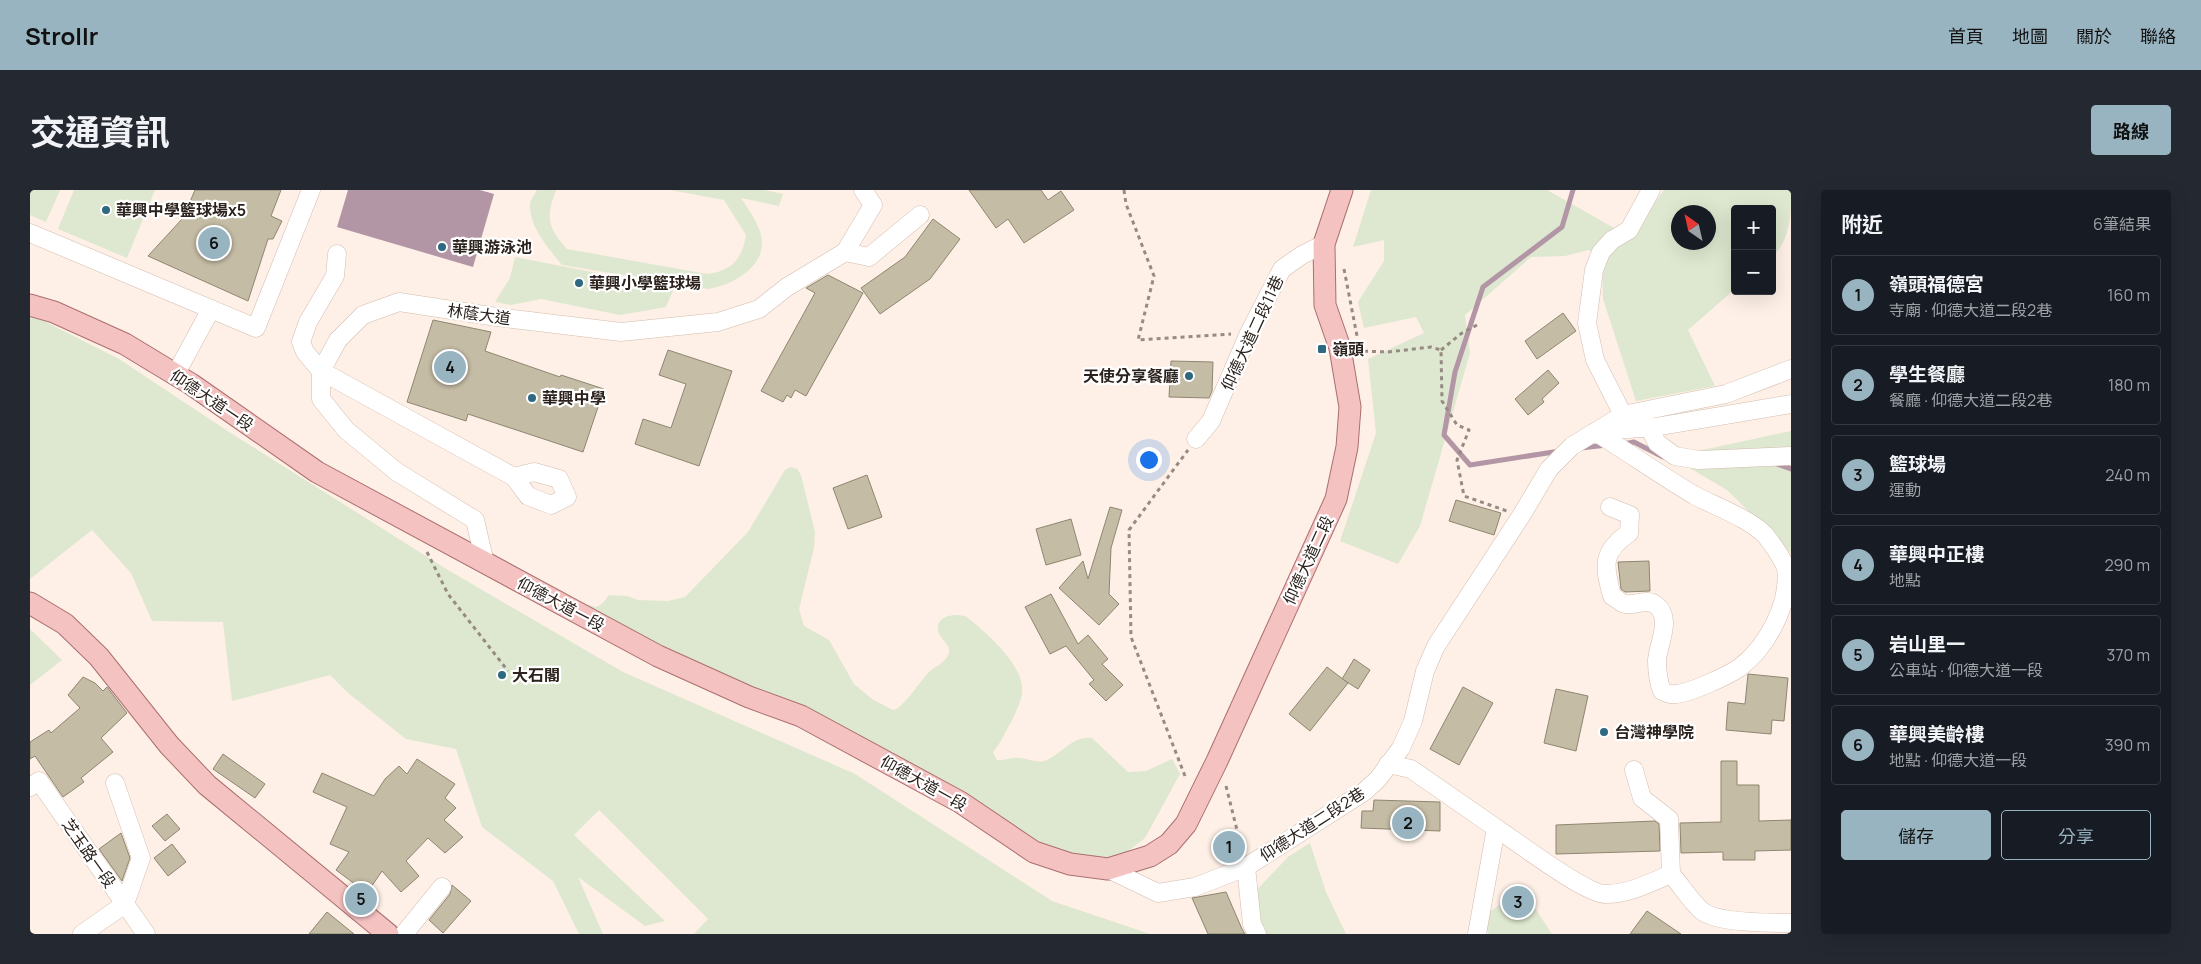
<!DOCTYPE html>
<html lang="zh-TW">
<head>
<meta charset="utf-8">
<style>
  :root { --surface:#171b24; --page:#242831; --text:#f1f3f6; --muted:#9ea1a6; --line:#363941; --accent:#99b4c1 }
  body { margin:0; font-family:Manrope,"Noto Sans TC",sans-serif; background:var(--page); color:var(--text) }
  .controls { position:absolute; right:15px; top:15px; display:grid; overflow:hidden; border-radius:5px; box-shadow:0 5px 20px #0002 }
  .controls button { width:45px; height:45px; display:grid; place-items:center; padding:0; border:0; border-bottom:1px solid var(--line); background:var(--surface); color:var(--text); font:25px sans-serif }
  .compass { position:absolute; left:1641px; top:15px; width:45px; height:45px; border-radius:50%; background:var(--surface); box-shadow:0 5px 20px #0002; rotate:326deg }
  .you { position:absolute; left:1118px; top:269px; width:18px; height:18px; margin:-12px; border:4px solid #fff; border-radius:50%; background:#1a73e8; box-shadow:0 0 0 8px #1a73e833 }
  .badge { display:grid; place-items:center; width:32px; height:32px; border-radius:50%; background:var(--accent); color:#111; font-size:16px; font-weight:700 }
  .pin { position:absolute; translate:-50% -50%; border:2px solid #fff; box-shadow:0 1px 5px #0006 }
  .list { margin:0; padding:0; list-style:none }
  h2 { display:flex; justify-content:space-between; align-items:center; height:65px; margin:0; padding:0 20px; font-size:21px }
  h2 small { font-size:16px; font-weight:400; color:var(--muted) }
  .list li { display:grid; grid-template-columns:32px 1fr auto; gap:15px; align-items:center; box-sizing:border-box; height:80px; margin:0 10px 10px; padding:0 10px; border:1px solid var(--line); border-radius:5px }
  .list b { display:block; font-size:19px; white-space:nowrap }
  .list p { margin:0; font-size:16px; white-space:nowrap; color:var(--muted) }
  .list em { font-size:16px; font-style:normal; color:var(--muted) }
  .actions { display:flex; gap:10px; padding:15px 20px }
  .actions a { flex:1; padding:11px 0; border:1px solid var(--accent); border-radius:5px; text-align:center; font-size:18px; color:var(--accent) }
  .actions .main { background:var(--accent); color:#111 }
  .map { position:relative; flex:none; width:1761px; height:744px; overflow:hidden; border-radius:5px }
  header { display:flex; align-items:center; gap:30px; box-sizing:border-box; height:70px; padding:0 25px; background:var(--accent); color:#111 }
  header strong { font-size:24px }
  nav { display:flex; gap:28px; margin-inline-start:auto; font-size:18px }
  .intro { display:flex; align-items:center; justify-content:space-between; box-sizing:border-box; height:120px; padding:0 30px }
  h1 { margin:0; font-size:35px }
  .button { padding:12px 22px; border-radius:5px; background:var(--accent); color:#111; font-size:18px; font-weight:700 }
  main { display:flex; gap:30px; padding:0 30px }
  aside { flex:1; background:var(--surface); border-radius:5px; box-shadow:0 5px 20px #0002 }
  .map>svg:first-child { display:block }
  .green { fill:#dee7cf; fill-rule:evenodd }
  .water { fill:#b396a6 }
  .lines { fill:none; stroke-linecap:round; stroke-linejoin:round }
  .stream { stroke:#b396a6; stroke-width:5 }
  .building { fill:#c5bca5; stroke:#8e8670 }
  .minor-casing { stroke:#d3bcad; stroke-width:19 }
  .major-casing { stroke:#aa6f6e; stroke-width:23 }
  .path { stroke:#968b83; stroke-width:3; stroke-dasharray:4 4; stroke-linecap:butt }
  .minor { stroke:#fff; stroke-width:18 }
  .major { stroke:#f5c2c2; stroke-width:21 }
  .poi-dot { fill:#2e6881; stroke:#fff; stroke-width:2 }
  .labels { text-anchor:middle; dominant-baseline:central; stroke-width:4.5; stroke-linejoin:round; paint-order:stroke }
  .poi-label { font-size:16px; font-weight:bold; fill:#2b221d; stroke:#fff; text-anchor:start }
  .street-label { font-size:16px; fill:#2b221d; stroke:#fff }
</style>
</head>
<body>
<header>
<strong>Strollr</strong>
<nav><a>首頁</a><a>地圖</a><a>關於</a><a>聯絡</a></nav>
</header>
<div class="intro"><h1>交通資訊</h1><a class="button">路線</a></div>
<main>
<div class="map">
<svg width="1761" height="744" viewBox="0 0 1761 744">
  <rect width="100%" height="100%" fill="#fef0e6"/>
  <g class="green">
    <polygon points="0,0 30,0 16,32 0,25"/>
    <polygon points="44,0 125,0 97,68 28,39"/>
    <path d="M 507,0 L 526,0 C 516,26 517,38 537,59 L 677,84 C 702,81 712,69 716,45 L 694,10 L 640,0 L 734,0 L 753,4 L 749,16 L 711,8 C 718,19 726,29 730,42 C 741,74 704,95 678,99 L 532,75 C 519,59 501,39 500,18 C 499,12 504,5 507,0 Z"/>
    <path d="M 1341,0 L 1517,0 L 1600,47 L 1634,0 L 1761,0 C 1761,24 1761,50 1742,67 L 1742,19 L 1705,19 L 1705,99 L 1658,140 L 1685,196 L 1606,211 L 1573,109 L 1572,69 L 1559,60 L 1535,66 L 1501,67 L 1435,125 L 1440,163 L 1390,336 L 1368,374 L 1310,351 L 1346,243 L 1338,169 L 1394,143 L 1386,127 L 1334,138 L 1328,112 L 1354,71 L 1354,50 L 1323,57 ZM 1648,22 L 1678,22 L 1678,52 L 1648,52 Z"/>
    <polygon points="485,67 644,98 636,117 590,125 511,109 481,115 465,112 480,88"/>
    <polygon points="0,124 89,169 196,240 418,380 593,482 825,584 1022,711 1120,744 664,744 678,729 569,620 544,645 635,731 615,736 548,687 573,744 549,744 523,691 452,637 426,559 376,549 318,503 300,485 202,511 193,432 122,431 101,383 62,340 0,389"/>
    <polygon points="1761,241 1761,363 1697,300 1634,263 1668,261"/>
    <path d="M 760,277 L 767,279 L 771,285 L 785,342 L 784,358 L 769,419 L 774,436 L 799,450 L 824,494 L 842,509 L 863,520 L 868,518 C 880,508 888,494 899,482 C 904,477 913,474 917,467 C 919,464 920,460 918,456 C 915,451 909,447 908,440 C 906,424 928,423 937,427 C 957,444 995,475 992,503 C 991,512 985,524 981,532 C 975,542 971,553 963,562 L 967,570 C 974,571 982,567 990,568 C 999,569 1008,574 1017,570 C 1032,563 1044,545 1062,548 L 1098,582 L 1116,581 L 1142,569 L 1150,584 L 1115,648 L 1088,669 L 1023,665 L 638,467 L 548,412 L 566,417 L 572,414 L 579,405 L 597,406 L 608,410 L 638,411 L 655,407 L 718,342 L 755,280 Z"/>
    <polygon points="0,439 32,470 0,495"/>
    <polygon points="1280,653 1296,702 1316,744 1236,744 1221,706 1258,667"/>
    <polygon points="1493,700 1522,744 1459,744 1455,737 1457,723"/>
  </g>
  <polygon class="water" points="318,0 450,0 464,4 443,77 307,37"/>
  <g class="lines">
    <g class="stream">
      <polyline points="1593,254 1604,252 1633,267"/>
      <polyline points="1551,258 1577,255"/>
      <polyline points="1530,261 1440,275 1414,245 1425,182 1453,97 1532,37 1543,0"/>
      <polyline points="1744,273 1761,279"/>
    </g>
  </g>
  <g class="building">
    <polygon points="165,0 251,0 241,26 252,31 243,49 238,49 218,111 118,66 153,28"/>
    <polygon points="939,0 1011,0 1018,10 1031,1 1044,20 994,53 978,29 966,38"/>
    <polygon points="903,29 930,49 900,89 850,124 831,98 875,67"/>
    <polygon points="798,85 833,103 776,206 765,200 761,208 757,205 753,212 731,201 785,103 776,98"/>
    <polygon points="1533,123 1546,141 1507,169 1495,151"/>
    <polygon points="403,130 461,142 455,161 530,187 531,185 574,199 553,262 438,224 436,231 377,212"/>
    <polygon points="638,160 702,181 669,276 605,254 613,229 641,238 656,194 629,185"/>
    <polygon points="1141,171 1183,172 1182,201 1179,208 1139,207"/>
    <polygon points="1518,180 1529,193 1512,209 1514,212 1498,225 1485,209"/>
    <polygon points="837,285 852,327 818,339 803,298"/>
    <polygon points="1426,310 1471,323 1464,345 1419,331"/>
    <polygon points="1080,317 1092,320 1081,358 1079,404 1089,414 1069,435 1029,398 1053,371 1058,389"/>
    <polygon points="1041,329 1051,365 1016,375 1006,339"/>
    <polygon points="1619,371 1620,401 1595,402 1591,399 1588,372"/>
    <polygon points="1021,404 1048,454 1058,445 1078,469 1072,474 1093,495 1076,511 1059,494 1064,490 1036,456 1020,464 995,417"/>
    <polygon points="1324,469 1340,480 1328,499 1312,489"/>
    <polygon points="1297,477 1318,493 1280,541 1259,524"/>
    <polygon points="1718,484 1758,488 1754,531 1742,530 1741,544 1696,540 1698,512 1715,514"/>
    <polygon points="53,487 65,493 73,501 77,497 97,523 71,548 83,562 51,588 54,592 33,607 5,566 0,569 0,552 19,540 21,543 50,518 38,505"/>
    <polygon points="1433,497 1463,513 1429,575 1400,559"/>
    <polygon points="1526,499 1558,506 1546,561 1514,553"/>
    <polygon points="193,564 235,594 225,608 183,579"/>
    <polygon points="387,569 425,594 415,608 426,618 414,630 433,647 415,663 398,648 376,671 389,686 371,702 352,681 337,703 306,680 319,662 300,654 317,617 283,602 292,583 344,606 355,589 369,576 377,584"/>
    <polygon points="1691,571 1707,571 1707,595 1729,595 1729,631 1761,630 1761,660 1725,661 1725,670 1693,670 1693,662 1651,663 1650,633 1691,632"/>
    <polygon points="1344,610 1410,612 1410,641 1331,638 1332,621 1343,621"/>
    <polygon points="137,624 150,639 135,651 122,636"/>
    <polygon points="1625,631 1629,634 1630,661 1526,664 1526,635"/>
    <polygon points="91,643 100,668 92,691 69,659"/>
    <polygon points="142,654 156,672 138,686 124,668"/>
    <polygon points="422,695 441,711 413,743 399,730 420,704"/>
    <polygon points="1196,702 1212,739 1215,744 1178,744 1162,708"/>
    <polygon points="1617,721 1651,744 1600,744"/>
    <polygon points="297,722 324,744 279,744"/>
  </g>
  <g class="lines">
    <g class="minor-casing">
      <g id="minor">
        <polyline points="0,43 226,138 281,0"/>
        <polyline points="815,62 839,67 890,25"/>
        <polyline points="307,64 305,86 278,132 271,152 275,162 291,181 484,287"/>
        <polyline points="144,184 149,178 181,119"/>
        <polyline points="1593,225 1565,170 1557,133 1564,80 1571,62 1582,50 1599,40 1621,0"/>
        <polyline points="1619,237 1627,253 1645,266 1669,270 1761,266"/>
        <polyline points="1570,241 1625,237 1761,214"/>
        <path d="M 1565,242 C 1598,262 1630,285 1664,305 C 1684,316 1721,329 1736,346 C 1743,355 1752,368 1756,378 C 1761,414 1736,458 1709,478 C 1697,486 1660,503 1646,504 C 1641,505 1636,503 1632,501 C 1628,491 1627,481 1627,470 C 1628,454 1643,428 1626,415 C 1617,408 1605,416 1595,414 C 1591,413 1586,408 1582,406 C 1574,376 1571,362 1599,343 L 1600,325 L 1580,317"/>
        <polyline points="1166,249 1181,231 1219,143 1252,79 1272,65 1294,54"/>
        <polygon points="504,282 529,289 537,307 521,315 498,306 484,287"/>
        <polyline points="455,373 445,330 367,282 316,240 291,209 291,181 308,150 333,125 369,112 467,127 591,142 688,132 729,119 757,97 815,62 843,15 833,0"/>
        <polyline points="1358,574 1381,579 1466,638 1447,744"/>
        <polyline points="0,597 9,591 116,744"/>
        <path d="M 1466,638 C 1486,651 1555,704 1575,704 C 1599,704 1620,693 1641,684 L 1639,629 L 1612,608 L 1604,580"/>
        <polyline points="1216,677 1222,734 1227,744"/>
        <polyline points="1078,679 1128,703 1165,697 1216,677 1334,602 1348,589 1371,558 1383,531 1395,481 1406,456 1491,326 1519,279 1542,256 1593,225 1696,204 1761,179"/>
        <path d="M 1641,684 C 1651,695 1660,711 1672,721 C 1687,733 1741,733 1761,733"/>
        <polyline points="52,744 95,714 111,668 85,593"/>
        <polyline points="374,744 412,697"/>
      </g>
    </g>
    <g class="major-casing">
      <g id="major">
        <polyline points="0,115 24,122 95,154 161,194 287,282 628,466 719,507 771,526 930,612 1004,662 1040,674 1078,679 1120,666 1139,654 1156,634 1187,571 1306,309 1317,257 1320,217 1310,158 1295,115 1294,54 1312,0"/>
        <polyline points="0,413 35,434 69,467 139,555 177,595 358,744"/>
      </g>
    </g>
    <g class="path">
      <polyline points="1094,0 1096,14 1124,86 1108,150 1201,144"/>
      <polyline points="1314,79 1327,146"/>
      <polyline points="1330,157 1330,161 1358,162 1401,157 1411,160 1412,211 1427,235 1439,240 1427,270 1434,306 1477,321"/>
      <polyline points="1411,160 1432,143 1447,135"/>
      <polyline points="397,362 418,404 478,481"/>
      <polyline points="1155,586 1101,447 1099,340 1158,260"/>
      <polyline points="1196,596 1212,660"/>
    </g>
    <use href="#minor" class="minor"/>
    <use href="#major" class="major"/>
  </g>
  <g class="poi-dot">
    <circle cx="76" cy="20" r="5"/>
    <circle cx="412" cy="57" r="5"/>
    <circle cx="549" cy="93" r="5"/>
    <rect x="1287" y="154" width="10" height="10" rx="2.5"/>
    <circle cx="1159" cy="186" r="5"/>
    <circle cx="502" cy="208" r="5"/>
    <circle cx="472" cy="485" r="5"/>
    <circle cx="1574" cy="542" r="5"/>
  </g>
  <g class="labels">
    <g class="poi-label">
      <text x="86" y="20">華興中學籃球場x5</text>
      <text x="422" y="57">華興游泳池</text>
      <text x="559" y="93">華興小學籃球場</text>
      <text x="1302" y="159">嶺頭</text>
      <text x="1149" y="186" text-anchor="end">天使分享餐廳</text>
      <text x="512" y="208">華興中學</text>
      <text x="482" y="485">大石閣</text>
      <text x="1584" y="542">台灣神學院</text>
    </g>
    <g class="street-label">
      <text transform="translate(449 124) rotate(8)">林蔭大道</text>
      <text transform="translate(1222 143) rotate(-65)">仰德大道二段11巷</text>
      <text transform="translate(182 210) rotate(34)">仰德大道一段</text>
      <text transform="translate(1278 370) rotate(-65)">仰德大道二段</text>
      <text transform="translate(531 414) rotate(28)">仰德大道一段</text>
      <text transform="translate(894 593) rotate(29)">仰德大道一段</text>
      <text transform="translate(1282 634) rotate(-33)">仰德大道二段2巷</text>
      <text transform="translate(59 663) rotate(55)">芝玉路一段</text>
    </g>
  </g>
</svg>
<div class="controls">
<button>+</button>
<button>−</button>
</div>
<svg class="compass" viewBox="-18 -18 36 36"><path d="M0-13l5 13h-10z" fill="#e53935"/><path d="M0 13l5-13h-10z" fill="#9ea1a6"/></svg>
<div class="you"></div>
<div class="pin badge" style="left:1199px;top:657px">1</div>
<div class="pin badge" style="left:1378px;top:633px">2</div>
<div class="pin badge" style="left:1488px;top:712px">3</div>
<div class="pin badge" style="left:420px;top:177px">4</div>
<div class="pin badge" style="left:331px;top:709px">5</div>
<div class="pin badge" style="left:184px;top:53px">6</div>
</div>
<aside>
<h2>附近<small>6筆結果</small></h2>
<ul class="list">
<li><span class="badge">1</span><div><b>嶺頭福德宮</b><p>寺廟 · 仰德大道二段2巷</p></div><em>160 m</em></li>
<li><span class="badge">2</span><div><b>學生餐廳</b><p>餐廳 · 仰德大道二段2巷</p></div><em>180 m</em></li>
<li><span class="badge">3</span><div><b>籃球場</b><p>運動</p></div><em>240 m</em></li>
<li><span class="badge">4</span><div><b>華興中正樓</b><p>地點</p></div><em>290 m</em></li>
<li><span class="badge">5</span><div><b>岩山里一</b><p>公車站 · 仰德大道一段</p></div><em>370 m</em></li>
<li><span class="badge">6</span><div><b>華興美齡樓</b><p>地點 · 仰德大道一段</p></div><em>390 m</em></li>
</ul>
<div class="actions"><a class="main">儲存</a><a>分享</a></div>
</aside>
</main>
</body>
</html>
